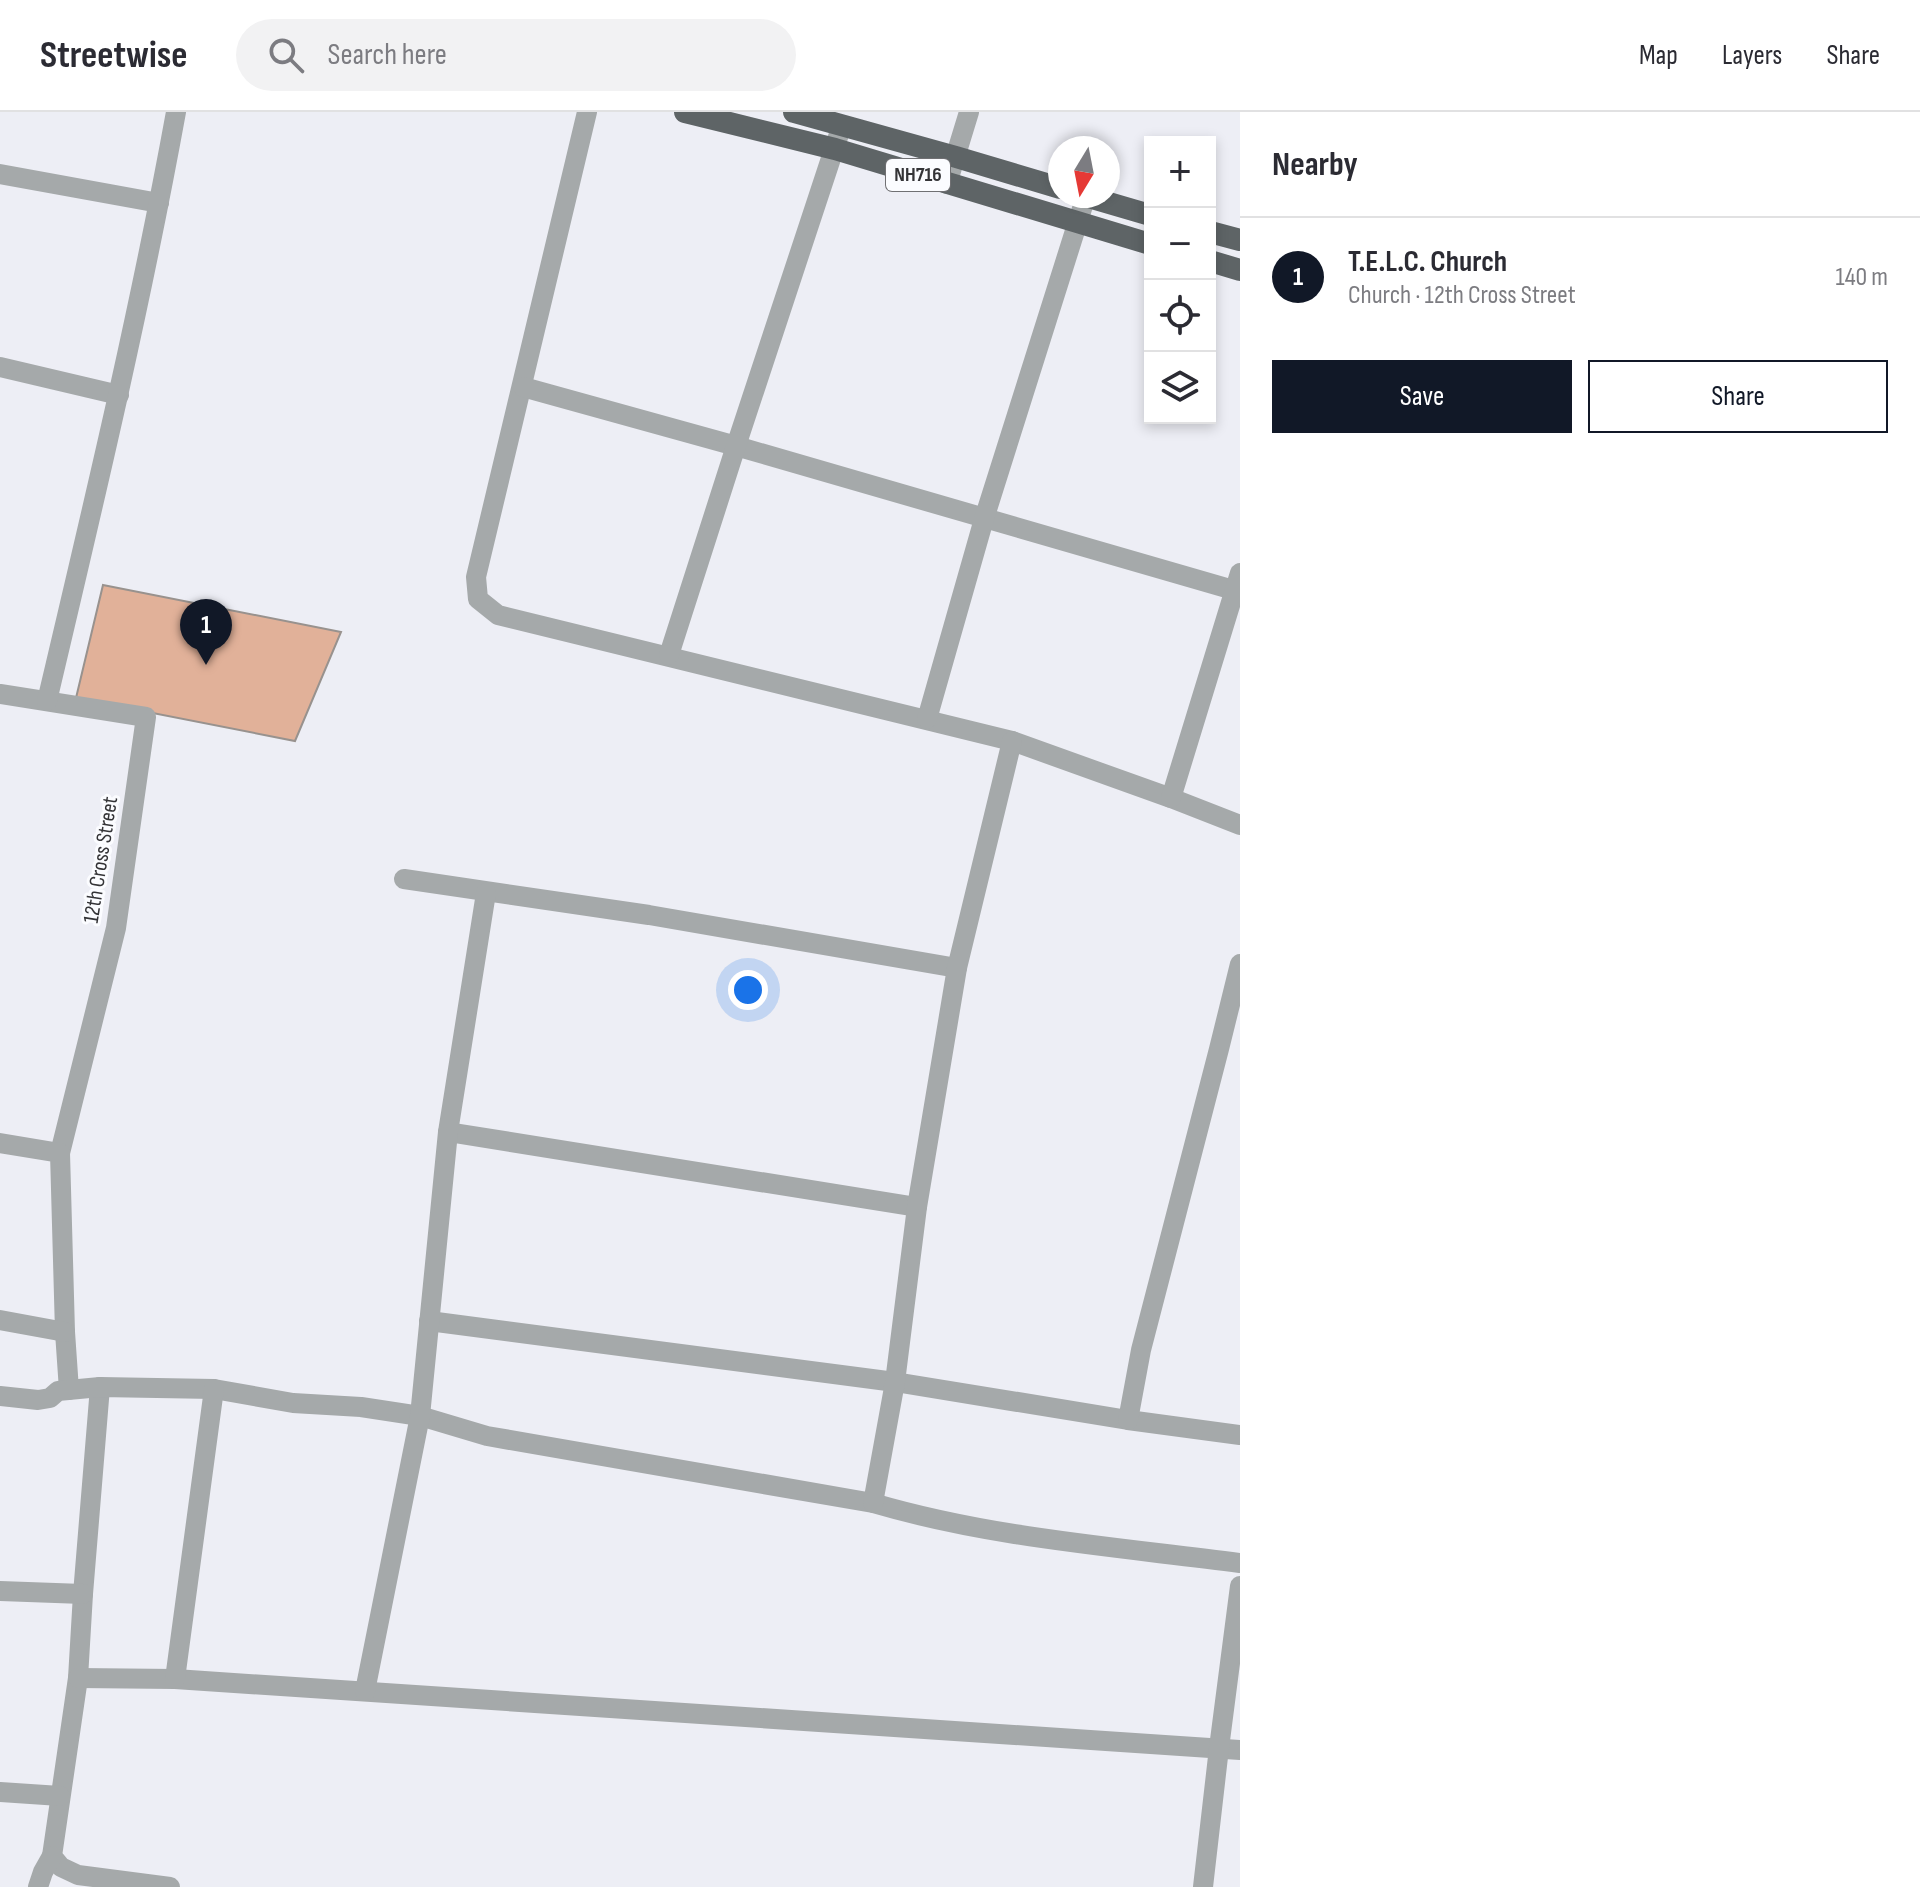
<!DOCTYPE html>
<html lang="en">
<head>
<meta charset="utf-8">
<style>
  :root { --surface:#fff; --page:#f2f2f3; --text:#2b2b33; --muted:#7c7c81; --line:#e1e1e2; --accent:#111827 }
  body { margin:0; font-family:"Sofia Sans Condensed",sans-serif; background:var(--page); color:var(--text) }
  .controls { position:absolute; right:24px; top:24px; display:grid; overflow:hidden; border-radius:0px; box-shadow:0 4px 12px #0003 }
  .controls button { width:72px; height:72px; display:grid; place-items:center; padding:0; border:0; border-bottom:2px solid var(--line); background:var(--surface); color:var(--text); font:40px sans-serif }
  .compass { position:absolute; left:1048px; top:24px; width:72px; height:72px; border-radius:50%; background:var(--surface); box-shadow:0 4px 12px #0003; rotate:190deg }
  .you { position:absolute; left:748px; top:878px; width:28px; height:28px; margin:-20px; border:6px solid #fff; border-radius:50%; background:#1a73e8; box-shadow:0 0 0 12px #1a73e833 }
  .badge { display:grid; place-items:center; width:52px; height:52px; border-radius:50%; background:var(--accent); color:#fff; font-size:26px; font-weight:700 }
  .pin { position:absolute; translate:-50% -66px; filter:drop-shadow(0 2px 4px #0008) }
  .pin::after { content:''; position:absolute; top:42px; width:28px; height:24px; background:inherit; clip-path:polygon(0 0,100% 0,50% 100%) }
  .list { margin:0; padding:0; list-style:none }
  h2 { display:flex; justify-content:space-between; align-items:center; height:104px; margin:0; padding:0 32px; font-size:34px }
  h2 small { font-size:26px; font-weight:400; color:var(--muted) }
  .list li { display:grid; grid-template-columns:52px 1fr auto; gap:24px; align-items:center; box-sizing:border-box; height:120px; padding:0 32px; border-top:2px solid var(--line) }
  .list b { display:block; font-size:30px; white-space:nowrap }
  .list p { margin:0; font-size:26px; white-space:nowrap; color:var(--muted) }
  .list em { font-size:26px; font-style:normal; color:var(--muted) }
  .actions { display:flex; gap:16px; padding:24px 32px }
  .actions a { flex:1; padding:18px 0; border:2px solid var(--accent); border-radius:0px; text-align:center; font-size:28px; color:var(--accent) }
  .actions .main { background:var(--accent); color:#fff }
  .icon { flex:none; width:44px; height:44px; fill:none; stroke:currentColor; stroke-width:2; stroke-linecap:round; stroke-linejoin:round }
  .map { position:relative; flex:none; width:1240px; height:1775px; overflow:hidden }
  header { display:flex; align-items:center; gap:48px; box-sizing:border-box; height:112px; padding:0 40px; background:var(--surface); border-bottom:2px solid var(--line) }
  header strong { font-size:38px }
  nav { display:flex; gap:44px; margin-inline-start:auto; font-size:28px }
  .search { width:560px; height:72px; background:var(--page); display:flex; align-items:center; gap:20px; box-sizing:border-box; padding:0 28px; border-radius:44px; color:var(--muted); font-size:30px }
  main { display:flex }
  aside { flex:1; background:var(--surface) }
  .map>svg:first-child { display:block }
  .building { fill:#e1b199; stroke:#98928e; stroke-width:2 }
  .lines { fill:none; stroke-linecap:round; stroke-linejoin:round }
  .minor { stroke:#a5a9aa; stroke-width:20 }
  .trunk { stroke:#5e6466; stroke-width:22 }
  .labels { text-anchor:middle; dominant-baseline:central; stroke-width:6; stroke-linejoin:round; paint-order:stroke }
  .shield { fill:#fbfcff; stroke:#707073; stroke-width:2 }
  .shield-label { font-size:20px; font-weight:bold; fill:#343437 }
  .street-label { font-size:22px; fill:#343437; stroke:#fbfcff }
</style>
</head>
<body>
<header>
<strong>Streetwise</strong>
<div class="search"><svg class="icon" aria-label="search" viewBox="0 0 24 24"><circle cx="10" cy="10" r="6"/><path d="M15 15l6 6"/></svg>Search here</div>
<nav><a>Map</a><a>Layers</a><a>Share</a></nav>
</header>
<main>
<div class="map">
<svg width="1240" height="1775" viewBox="0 0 1240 1775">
  <rect width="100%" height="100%" fill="#edeef5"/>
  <polygon class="building" points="103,473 341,520 295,629 76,586"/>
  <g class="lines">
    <g class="minor">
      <polyline points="587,0 476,465 478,487 498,503 1012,629 1171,686 1240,713"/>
      <polyline points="0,62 159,91"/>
      <polyline points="947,72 969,0"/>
      <polyline points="0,255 119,283"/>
      <polyline points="523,275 736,334 1240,480"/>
      <polyline points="669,543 736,334 842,13"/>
      <polyline points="0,582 146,605 116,816 60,1041"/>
      <path d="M 47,589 C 93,394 140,198 176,0"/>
      <polyline points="927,607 984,407 1086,84"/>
      <polyline points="1171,686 1240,461"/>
      <polyline points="404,767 649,803 957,856"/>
      <polyline points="448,1020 917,1095"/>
      <polyline points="0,1031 60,1041 65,1220 69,1278"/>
      <polyline points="0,1208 65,1220"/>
      <polyline points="429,1209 895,1270 1128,1308 1240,1323"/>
      <polyline points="100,1275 83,1482 78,1566 52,1744 61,1755 78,1763 170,1775"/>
      <path d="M 0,1284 L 38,1288 L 50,1286 L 58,1279 L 100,1275 L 214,1277 L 293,1291 L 361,1295 L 420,1304 L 487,1324 L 873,1391 C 992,1426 1118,1435 1240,1451"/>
      <polyline points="1128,1308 1141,1238 1219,937 1240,852"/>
      <polyline points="873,1391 895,1270 917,1095 957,856 1012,629"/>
      <polyline points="0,1479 83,1482"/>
      <polyline points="78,1566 175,1567 1240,1638"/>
      <polyline points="175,1567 214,1277"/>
      <polyline points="365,1579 420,1304 448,1020 486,781"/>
      <polyline points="0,1680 60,1684"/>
      <polyline points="38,1775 43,1760 52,1744"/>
      <polyline points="1203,1775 1219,1636 1240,1474"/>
    </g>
    <g class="trunk">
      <polyline points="685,0 835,37 1150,132"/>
      <polyline points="794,0 956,45 1060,76"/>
      <polyline points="1085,84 1150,103"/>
      <polyline points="1210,120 1240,128"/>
      <polyline points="1210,149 1240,158"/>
    </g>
  </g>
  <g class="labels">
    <rect class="shield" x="886" y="47" width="64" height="32" rx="6"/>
    <g class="shield-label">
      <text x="918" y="63">NH716</text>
    </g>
    <g class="street-label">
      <text transform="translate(101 748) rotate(-81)">12th Cross Street</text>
    </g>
  </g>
</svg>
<div class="controls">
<button>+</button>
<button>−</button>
<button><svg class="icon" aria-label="locate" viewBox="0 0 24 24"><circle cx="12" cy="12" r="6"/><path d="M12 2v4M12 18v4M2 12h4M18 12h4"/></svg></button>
<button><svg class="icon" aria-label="layers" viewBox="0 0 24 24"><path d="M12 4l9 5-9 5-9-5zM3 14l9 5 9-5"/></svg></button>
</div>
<svg class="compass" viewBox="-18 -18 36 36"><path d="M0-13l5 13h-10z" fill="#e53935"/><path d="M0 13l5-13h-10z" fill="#7c7c81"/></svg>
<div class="you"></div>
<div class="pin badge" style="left:206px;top:553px">1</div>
</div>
<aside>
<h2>Nearby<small></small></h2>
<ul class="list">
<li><span class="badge">1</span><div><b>T.E.L.C. Church</b><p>Church · 12th Cross Street</p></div><em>140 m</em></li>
</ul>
<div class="actions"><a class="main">Save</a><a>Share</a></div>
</aside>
</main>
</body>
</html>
